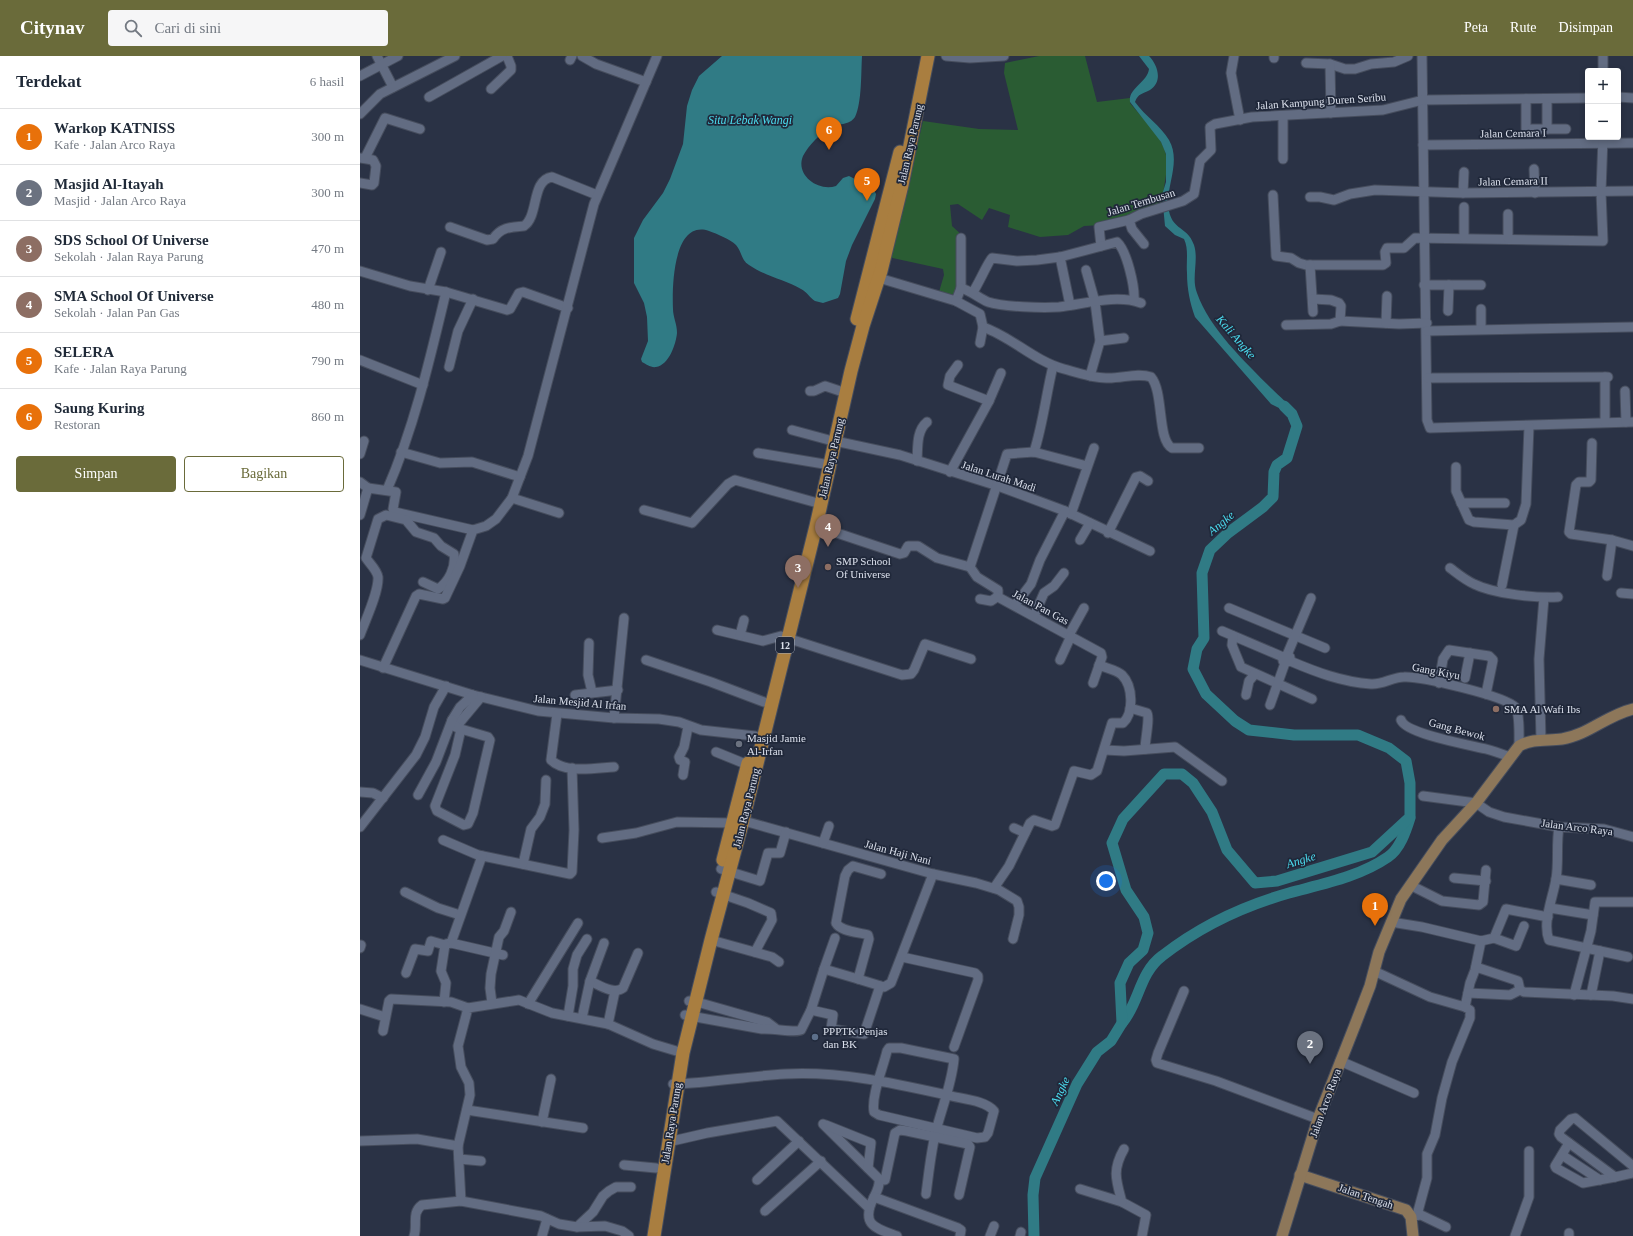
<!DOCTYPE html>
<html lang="id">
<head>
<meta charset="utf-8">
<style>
  :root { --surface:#fff; --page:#f6f6f7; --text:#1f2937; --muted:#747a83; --line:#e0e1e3; --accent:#6a6b3a }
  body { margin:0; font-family:Georgia,serif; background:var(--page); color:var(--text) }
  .controls { position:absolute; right:12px; top:12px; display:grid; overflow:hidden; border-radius:4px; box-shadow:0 2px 6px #0003 }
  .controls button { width:36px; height:36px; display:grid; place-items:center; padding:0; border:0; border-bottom:1px solid var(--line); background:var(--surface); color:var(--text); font:20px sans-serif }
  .you { position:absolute; left:746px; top:825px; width:14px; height:14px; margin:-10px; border:3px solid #fff; border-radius:50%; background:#1a73e8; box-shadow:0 0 0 6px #1a73e833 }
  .badge { display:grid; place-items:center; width:26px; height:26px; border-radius:50%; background:var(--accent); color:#fff; font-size:13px; font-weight:700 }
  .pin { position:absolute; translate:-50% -33px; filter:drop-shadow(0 1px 2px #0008) }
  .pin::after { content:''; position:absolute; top:21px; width:14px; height:12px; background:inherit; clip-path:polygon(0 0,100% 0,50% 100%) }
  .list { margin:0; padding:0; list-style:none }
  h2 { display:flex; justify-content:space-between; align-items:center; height:52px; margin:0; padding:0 16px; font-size:17px }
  h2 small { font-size:13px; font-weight:400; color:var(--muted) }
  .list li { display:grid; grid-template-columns:26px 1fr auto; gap:12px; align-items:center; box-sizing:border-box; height:56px; padding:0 16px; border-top:1px solid var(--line) }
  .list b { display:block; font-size:15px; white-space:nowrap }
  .list p { margin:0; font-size:13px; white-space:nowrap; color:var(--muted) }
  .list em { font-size:13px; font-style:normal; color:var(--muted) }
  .actions { display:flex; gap:8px; padding:12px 16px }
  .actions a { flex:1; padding:9px 0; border:1px solid var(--accent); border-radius:4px; text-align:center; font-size:14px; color:var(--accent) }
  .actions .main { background:var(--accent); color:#fff }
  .icon { flex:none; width:22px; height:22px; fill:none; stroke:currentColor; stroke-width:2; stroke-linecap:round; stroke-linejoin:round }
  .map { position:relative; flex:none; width:1273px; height:1180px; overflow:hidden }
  header { display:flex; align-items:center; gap:24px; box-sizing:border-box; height:56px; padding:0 20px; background:var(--accent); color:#fff }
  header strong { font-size:19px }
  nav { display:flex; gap:22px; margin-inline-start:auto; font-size:14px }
  .search { width:280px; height:36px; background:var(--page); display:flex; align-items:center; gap:10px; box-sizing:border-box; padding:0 14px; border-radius:4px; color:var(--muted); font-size:15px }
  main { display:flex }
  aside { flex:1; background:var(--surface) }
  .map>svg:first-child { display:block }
  .green { fill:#2a5c33 }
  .water { fill:#307b85 }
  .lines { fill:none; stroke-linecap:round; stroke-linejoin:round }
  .river { stroke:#307b85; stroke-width:11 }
  .minor-casing { stroke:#464d5d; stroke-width:11 }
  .major-casing { stroke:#464d5d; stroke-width:13 }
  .highway-casing { stroke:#464d5d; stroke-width:15 }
  .minor { stroke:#626c82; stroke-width:9 }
  .major { stroke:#8d775a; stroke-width:11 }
  .highway { stroke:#a97e40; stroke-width:13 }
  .education-dot { fill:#8d6e63; stroke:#20283a; stroke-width:1.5 }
  .worship-dot { fill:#6b7280; stroke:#20283a; stroke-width:1.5 }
  .service-dot { fill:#5c6f8a; stroke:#20283a; stroke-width:1.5 }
  .labels { text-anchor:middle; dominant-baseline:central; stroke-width:3.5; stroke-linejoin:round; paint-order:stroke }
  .shield { fill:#20283a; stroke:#a3a9b7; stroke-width:1 }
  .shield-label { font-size:10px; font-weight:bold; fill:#dbe0ec }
  .street-label { font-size:11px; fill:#dbe0ec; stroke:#20283a }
  .poi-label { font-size:11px; fill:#dbe0ec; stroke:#20283a; text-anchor:start }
  .water-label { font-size:12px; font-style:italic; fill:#4bdcef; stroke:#20283a }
</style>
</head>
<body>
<header>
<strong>Citynav</strong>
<div class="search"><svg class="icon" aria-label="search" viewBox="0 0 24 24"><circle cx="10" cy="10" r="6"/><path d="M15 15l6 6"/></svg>Cari di sini</div>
<nav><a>Peta</a><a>Rute</a><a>Disimpan</a></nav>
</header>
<main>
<aside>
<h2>Terdekat<small>6 hasil</small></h2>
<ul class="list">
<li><span class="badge" style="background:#e8710a">1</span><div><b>Warkop KATNISS</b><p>Kafe · Jalan Arco Raya</p></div><em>300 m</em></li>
<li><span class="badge" style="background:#6b7280">2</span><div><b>Masjid Al-Itayah</b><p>Masjid · Jalan Arco Raya</p></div><em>300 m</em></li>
<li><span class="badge" style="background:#8d6e63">3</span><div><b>SDS School Of Universe</b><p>Sekolah · Jalan Raya Parung</p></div><em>470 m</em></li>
<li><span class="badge" style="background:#8d6e63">4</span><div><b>SMA School Of Universe</b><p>Sekolah · Jalan Pan Gas</p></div><em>480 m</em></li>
<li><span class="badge" style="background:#e8710a">5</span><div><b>SELERA</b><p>Kafe · Jalan Raya Parung</p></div><em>790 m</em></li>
<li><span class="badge" style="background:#e8710a">6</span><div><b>Saung Kuring</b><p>Restoran</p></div><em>860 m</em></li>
</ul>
<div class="actions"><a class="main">Simpan</a><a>Bagikan</a></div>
</aside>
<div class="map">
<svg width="1273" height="1180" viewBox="0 0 1273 1180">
  <rect width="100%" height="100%" fill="#2a3245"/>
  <path class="green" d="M 679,0 L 725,0 L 737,46 L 770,42 L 770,47 C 784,65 809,85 807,110 C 806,124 802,136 803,150 L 742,169 L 724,170 L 708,179 L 680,181 L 648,171 L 650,159 L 629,152 L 622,164 L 598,148 L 590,149 L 592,170 L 605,182 L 606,216 L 597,241 L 579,236 L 584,219 L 583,213 L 528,201 L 550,121 L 563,65 L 619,73 L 658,74 L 644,17 L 645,7 Z"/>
  <g class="water">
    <path d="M 362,0 L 502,0 C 501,16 502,47 495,61 C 489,70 478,67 470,71 C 461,77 448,90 443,100 C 435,119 458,136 476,130 L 483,122 L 489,120 L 513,132 L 516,138 L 515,143 L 492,189 L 486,205 L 480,238 L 478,242 L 463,247 L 455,245 C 450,242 447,236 441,233 C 425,224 405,220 389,209 C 381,204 382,196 376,189 C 370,183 357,178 349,175 C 313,163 312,231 313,253 C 313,261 317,268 317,277 C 316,288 309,309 296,311 C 291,312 286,308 282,306 L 281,303 L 288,285 L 287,261 L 284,247 L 274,227 L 274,182 L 283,164 L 303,137 L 310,123 L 323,88 L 327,50 L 332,34 L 339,20 Z"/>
    <path d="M 779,0 L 789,0 C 798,9 803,26 790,34 C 783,38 778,37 775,46 C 785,60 801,70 809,84 C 820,103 809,125 808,144 C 808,176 827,168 834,189 C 839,204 831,222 837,237 C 849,272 885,306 911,332 C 920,341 929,348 937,358 L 931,363 L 923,354 L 911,348 L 835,261 C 830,247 827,233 827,217 C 826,206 829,193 824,183 L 815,179 L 805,170 L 802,139 L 806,126 L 806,98 L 801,86 L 770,46 C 768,32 787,27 789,13 Z"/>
  </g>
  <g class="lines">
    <g class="river">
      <path d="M 762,967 C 779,948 779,917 802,900 C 839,871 883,850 929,837 C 962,828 999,821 1028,801 C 1040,793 1046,775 1050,762"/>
      <polyline points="674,1180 673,1139 675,1122 717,1028 737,996 751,985 762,967 760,927 769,907 783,894 788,877 784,861 766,834 752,787 763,763 804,718 822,718 833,727 852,756 867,794 895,827 917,825 1012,796 1050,761 1050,727 1046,705 1029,692 998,679 934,679 889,674 875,665 846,638 833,613 837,593 844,582 842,517 850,494 868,477 903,451 913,441 914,416 917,409 927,402 937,370 932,358 924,350"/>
    </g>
    <g class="minor-casing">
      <g id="minor">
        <polyline points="17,0 33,31"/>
        <polyline points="222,0 236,8 286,26"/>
        <polyline points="586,0 610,2 644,0"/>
        <polyline points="874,0 871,17 880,64"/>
        <polyline points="914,0 914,2"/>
        <polyline points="1062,0 1067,364 1070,372 1273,366"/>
        <polyline points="1243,0 1243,15"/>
        <polyline points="210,4 212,0"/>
        <polyline points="946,7 970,8 985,13 995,13 1011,8 1034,6 1048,0"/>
        <polyline points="970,8 971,57"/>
        <polyline points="0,20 38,0"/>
        <polyline points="131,33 151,14 151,10 147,0"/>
        <polyline points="69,41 142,0"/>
        <polyline points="1258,41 1273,42"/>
        <polyline points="1187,43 1187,73"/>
        <polyline points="0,58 20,38 95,0"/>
        <polyline points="923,60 923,103"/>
        <polyline points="1166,73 1166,43"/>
        <polyline points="1172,73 1206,73"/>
        <polyline points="1063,89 1273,87"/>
        <polyline points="0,102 13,104 16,110 14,127 12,129 0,127"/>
        <polyline points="5,102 25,62 60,73"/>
        <polyline points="1174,113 1175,137"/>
        <polyline points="1103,137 1104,116"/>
        <polyline points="913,139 916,200 931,202 939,207 946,209 1023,209 1026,207 1025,196 1027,192 1044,192 1055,182 1243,185 1241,136 1243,81"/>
        <polyline points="950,141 960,141 974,144 990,138 1015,134 1103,137 1273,135"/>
        <polyline points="1104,151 1104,182"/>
        <polyline points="769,164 772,173 784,188"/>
        <path d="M 90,171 L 127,184 L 133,183 C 141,171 151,171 164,170 C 179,160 171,124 192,121 L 237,139"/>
        <polyline points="1148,182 1148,158"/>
        <polyline points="741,190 739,171 769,164 781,158 823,145 834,138 840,105 851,94 850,71 855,68 892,61 1023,54 1063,44 1228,42"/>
        <polyline points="700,201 710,249"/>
        <polyline points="950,209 953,256"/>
        <polyline points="726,214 735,246 740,285 730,320"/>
        <polyline points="0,215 50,230 86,236 147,254 150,253 159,237 163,236 208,252"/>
        <polyline points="519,222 596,245 601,232 601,182"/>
        <polyline points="1064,229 1121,229"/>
        <path d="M 601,232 C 611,235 619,242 628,246 C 643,251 683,252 699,251 C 725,248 756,238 781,247"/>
        <polyline points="68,234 81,196"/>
        <path d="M 613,236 C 618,229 629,204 632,202 L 657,205 L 677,204 L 700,201 L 757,186 C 767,195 775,231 774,244"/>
        <path d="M 596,245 L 620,258 L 623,271 C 652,281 674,305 704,313 C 718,317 732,322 746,322 C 761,323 777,316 791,321 C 804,336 797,384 812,392 L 839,392"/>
        <polyline points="1088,255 1089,229"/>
        <polyline points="980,265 1039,268 1067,267"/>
        <polyline points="1026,267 1027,240"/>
        <polyline points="926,269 971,268 980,265 981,250 979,247 971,244 953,243"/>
        <polyline points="1121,273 1121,253"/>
        <polyline points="1067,275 1273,271"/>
        <polyline points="740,285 764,282"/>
        <polyline points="620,287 623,271"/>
        <polyline points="0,304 63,329"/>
        <polyline points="598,309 590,320 588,329 629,345"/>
        <polyline points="89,311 98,275 113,243"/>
        <polyline points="1245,321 1245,366"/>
        <polyline points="1068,322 1248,321"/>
        <polyline points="450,335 454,335 465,330 480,335"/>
        <polyline points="1265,335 1266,366"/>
        <polyline points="432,374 469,384"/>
        <polyline points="475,385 540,399 638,430 705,455 790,495"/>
        <polyline points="1232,387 1231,424 1229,426 1219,426 1216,429 1209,476 1211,478 1252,484 1273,490"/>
        <polyline points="41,396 80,407 112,406 160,421"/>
        <path d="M 674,396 C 683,368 686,339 693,310"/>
        <polyline points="398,397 464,408"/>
        <polyline points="0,398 4,385"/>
        <path d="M 557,405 C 558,392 556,375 567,366"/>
        <polyline points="1096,411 1096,435 1109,464 1114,466 1154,469 1161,464 1166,448 1169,370"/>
        <polyline points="590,416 629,345 641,317"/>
        <polyline points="0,426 8,432"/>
        <path d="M 27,434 C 54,372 70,303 86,236"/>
        <polyline points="152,442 199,457"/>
        <polyline points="1101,447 1145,447"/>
        <polyline points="284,454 332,467 368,428 375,424 454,446"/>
        <polyline points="711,458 734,392"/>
        <polyline points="0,459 8,432 36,436 33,453 35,456 113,474"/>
        <polyline points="456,470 540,498 544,497 548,490 558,490 577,502 610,511 617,521 638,534 638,541 741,597 742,601 733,627"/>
        <polyline points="748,477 776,421 780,420 788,425"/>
        <polyline points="720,484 730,467"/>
        <polyline points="610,511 647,398 674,396 727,410"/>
        <path d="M 1090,512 C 1098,518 1105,524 1114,528 C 1134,538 1176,542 1198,541"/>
        <polyline points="1247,520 1252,484"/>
        <polyline points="1142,529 1154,469"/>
        <polyline points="1261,537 1273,538"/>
        <polyline points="620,543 631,545 637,541"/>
        <polyline points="655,549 671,528 680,504 705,455"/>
        <polyline points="869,552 965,592"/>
        <polyline points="674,560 684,537 694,530 704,517"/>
        <polyline points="357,574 403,585 421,580"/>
        <polyline points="862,575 923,601"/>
        <path d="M 0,579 C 5,565 19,536 18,521 C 17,514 10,508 6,502 L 18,463 L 26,459 L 46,464 L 56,476 L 74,482 L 81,490 L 94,498 C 96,511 89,526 78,533 L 63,526"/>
        <polyline points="380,579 384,564"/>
        <polyline points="709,579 724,552"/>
        <polyline points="873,580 872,589 881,611 952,643"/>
        <polyline points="427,582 542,619 551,618 554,614 565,588 611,603"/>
        <polyline points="229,587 228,619 232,636"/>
        <polyline points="927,599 951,542"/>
        <polyline points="0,604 113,639 178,655 254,662 299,663 319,666 341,674 395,680"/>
        <polyline points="286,604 351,626 404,646"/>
        <polyline points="700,604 711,580"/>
        <path d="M 930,605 C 956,616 982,626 1011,628 C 1022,629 1033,621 1044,621 C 1060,620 1145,640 1155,651 C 1160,657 1159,681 1159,690"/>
        <polyline points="23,612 56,540 59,538 83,543 85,542 100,510 113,474 126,470 136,463 152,442 168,400 234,148 297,0"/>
        <polyline points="1105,622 1110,597"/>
        <polyline points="1079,627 1083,603 1089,594 1129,600 1133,604 1126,638"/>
        <polyline points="215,639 258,634"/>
        <polyline points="886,639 889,625 895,618"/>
        <polyline points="910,649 925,607 930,605 930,601 927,599 923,601 923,605 925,607"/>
        <path d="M 770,652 L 787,657 C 790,662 785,685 785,693"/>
        <path d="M 197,658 L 191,704 C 205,718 236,712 254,711"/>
        <polyline points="254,662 264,562"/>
        <path d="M 1041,664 C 1046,678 1110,689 1126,693 C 1134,695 1142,698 1150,701"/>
        <polyline points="96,671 121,641"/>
        <polyline points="101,673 128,681 130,684 113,757 108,768 104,769 77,755 75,750 95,699 101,673 96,671 92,664 100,651 113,639"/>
        <polyline points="1181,684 1179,603 1184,542"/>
        <polyline points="745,694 764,695 815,691 862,725"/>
        <polyline points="356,696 388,709"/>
        <polyline points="323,719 325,706 320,704 319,701 324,691 328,671"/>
        <polyline points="0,736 13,737 23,742"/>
        <polyline points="58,739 76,706 92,664"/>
        <polyline points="1063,740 1116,747 1129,756 1144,761 1199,771 1244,773 1273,781"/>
        <polyline points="377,763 573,818 616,827 639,834 657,845 659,851 659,859 653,883"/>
        <polyline points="0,771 56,699 65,681 74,651 86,630"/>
        <path d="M 1199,771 C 1196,788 1199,806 1196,823 C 1193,842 1182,866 1189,884 L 1268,901"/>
        <polyline points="654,772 665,777"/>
        <polyline points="242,782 276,777 317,766 373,767"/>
        <polyline points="83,784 118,799 210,818 212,816 214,774 212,712"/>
        <polyline points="463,787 469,770"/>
        <polyline points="163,808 171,773 180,761 185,748 186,724"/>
        <polyline points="361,813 400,825 408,797 420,797 426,776"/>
        <polyline points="1094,822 1126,825"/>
        <polyline points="1196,823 1231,829"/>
        <polyline points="1050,829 1082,845 1119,849 1123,846 1126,814"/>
        <path d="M 634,832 L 649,810 L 670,767 L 674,764 L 692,770 L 695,769 L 714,715 L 731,719 L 737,715 L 752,667 L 763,667 C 774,657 773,630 762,619 C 757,614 746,612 739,609"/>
        <polyline points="45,836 78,852 100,859"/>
        <polyline points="356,836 388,847 411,857 412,864 395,896"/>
        <polyline points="1190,852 1233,859"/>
        <polyline points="1031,866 1062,871 1121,885 1134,882 1146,853 1188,861"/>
        <polyline points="1134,882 1156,890 1164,870"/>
        <polyline points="351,884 412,901 419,906"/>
        <polyline points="91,887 122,800"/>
        <polyline points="86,888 91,887 143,899"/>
        <polyline points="0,892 1,889"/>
        <polyline points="542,901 615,917 618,920 618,924 594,991"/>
        <polyline points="1116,911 1158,925 1160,934 1164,936 1253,940 1273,943"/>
        <polyline points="464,913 475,882"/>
        <polyline points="1014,915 1070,941 1105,951 1110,927 1115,914 1121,885"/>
        <polyline points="46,917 55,893 68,895 71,885 85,889 81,915 86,927 84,946"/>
        <polyline points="498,923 524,931 531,927 573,818"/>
        <path d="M 230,925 C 239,929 254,939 263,932 L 278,897"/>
        <polyline points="824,935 798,997 796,1004 797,1007 856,1025 958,1063"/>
        <polyline points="1108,937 1150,939 1160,934"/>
        <polyline points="1214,939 1231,875 1235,846 1273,846"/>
        <polyline points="1231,939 1240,895"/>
        <polyline points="329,945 337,946 407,966 415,972"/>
        <polyline points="132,947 130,932 131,918 139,881 144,875 151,856"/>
        <polyline points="168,948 218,867"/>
        <polyline points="0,953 25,961"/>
        <polyline points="451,954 473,959 471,973 504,978 520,930"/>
        <path d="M 325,959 L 402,973 C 412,972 436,977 441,974 L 451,954 L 464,913 L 498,923 L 509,883 L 508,879 C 499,876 481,876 476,867 L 485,820 L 488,814 L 493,810 L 521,818"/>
        <polyline points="208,960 213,930 213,913 217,899 227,883"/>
        <polyline points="222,962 230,925 244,887"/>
        <polyline points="248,968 255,935"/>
        <polyline points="23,975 29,945 31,943 91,946 108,952"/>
        <polyline points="980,1005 1054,1037"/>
        <path d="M 313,1028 C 351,1027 388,1020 425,1018 C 480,1015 533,1027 587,1039 C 601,1043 625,1044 634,1055 L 628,1077 L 625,1081 L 617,1082 L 519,1059 L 514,1056 C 511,1040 523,1012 527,995 L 529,992 L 541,992 L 594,1003 C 592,1026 583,1049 577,1071 C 571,1093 569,1116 566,1138"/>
        <polyline points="107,1054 223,1072"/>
        <polyline points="182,1066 191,1023"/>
        <path d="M 463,1068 L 519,1123 C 520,1130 517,1135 514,1141 C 500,1169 515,1172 537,1180"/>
        <polyline points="466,1069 511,1087 508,1112"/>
        <polyline points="0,1085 57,1083 98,1090"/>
        <polyline points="308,1086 347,1077 417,1065 509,1152"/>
        <polyline points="1209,1087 1195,1110 1196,1112 1223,1127 1255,1121"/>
        <path d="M 764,1093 C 752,1114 756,1124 762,1146 L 786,1159 L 782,1180"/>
        <polyline points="1202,1099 1240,1124"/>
        <polyline points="99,1103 121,1105"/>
        <polyline points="264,1109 296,1112"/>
        <polyline points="1273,1110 1215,1062 1211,1063 1200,1074 1199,1078 1201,1081 1255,1121 1273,1117"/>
        <polyline points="397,1124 439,1085"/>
        <polyline points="525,1124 535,1077 540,1074 547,1075 608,1088 610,1091 599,1139"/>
        <polyline points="720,1133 762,1146"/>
        <polyline points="514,1141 598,1172 601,1174 600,1180"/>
        <polyline points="101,1145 98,1090 110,1039 109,1027 101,1011 98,990 108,952 159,944 192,957 248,968 293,988 323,997"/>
        <polyline points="405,1155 461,1105"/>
        <polyline points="1057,1159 1067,1122 1067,1098 1075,1079 1082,1042 1092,1006 1110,962 1110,954 1105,951"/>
        <polyline points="1053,1160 1061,1159 1086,1171"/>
        <polyline points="217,1171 233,1156 243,1140 249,1135 256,1131 271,1131"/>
        <path d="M 54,1180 C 58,1169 51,1157 62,1149 L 101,1145 L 181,1160 L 199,1168 L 217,1171 L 245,1170 L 262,1175 L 269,1180"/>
        <polyline points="182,1180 187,1163"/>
        <polyline points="630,1180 634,1170"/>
        <polyline points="660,1180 661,1176"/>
        <polyline points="1155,1180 1169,1141 1169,1095"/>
        <polyline points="1209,1180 1209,1177"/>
      </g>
    </g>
    <g class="major-casing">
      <g id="major">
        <polyline points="940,1119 1046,1154 1051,1161 1053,1180"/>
        <path d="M 922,1180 L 958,1063 L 995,969 L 1010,930 L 1019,896 L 1041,843 L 1082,784 L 1116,747 L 1159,690 C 1173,682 1187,685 1202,683 C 1228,679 1247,659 1273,653"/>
      </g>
    </g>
    <g class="highway-casing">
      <g id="highway">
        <polyline points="497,263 540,96"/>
        <polyline points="363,804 388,707"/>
        <polyline points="294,1180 323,997 351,884 382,768 456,470 491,315 503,270 521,215 542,129 568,0"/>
      </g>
    </g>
    <use href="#minor" class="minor"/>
    <use href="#major" class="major"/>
    <use href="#highway" class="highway"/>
  </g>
  <g class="education-dot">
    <circle cx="468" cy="511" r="4"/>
    <circle cx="1136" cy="653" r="4"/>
  </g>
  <circle class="worship-dot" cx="379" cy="688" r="4"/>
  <circle class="service-dot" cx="455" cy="981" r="4"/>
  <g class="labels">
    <rect class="shield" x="416" y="581" width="18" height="16" rx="3"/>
    <g class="shield-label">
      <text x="425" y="589">12</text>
    </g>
    <g class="street-label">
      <text transform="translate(961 45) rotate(-4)">Jalan Kampung Duren Seribu</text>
      <text transform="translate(1153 77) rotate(-1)">Jalan Cemara I</text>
      <text transform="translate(550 88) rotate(-77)">Jalan Raya Parung</text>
      <text transform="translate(1153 125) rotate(-1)">Jalan Cemara II</text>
      <text transform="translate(781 146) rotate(-17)">Jalan Tembusan</text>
      <text transform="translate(471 402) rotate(-77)">Jalan Raya Parung</text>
      <text transform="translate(639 420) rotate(18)">Jalan Lurah Madi</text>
      <text transform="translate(681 551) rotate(28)">Jalan Pan Gas</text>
      <text transform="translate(1076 615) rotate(11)">Gang Kiyu</text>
      <text transform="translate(220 646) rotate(5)">Jalan Mesjid Al Irfan</text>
      <text transform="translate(1097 673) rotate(15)">Gang Bewok</text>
      <text transform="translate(386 752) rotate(-76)">Jalan Raya Parung</text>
      <text transform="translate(1217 771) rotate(7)">Jalan Arco Raya</text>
      <text transform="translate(538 796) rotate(15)">Jalan Haji Nani</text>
      <text transform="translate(965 1047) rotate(-70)">Jalan Arco Raya</text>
      <text transform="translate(311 1067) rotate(-81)">Jalan Raya Parung</text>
      <text transform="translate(1006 1140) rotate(19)">Jalan Tengah</text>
    </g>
    <g class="poi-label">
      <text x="476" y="505">SMP School<tspan x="476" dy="13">Of Universe</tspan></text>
      <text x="1144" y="653">SMA Al Wafi Ibs</text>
      <text x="387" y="682">Masjid Jamie<tspan x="387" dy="13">Al-Irfan</tspan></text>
      <text x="463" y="975">PPPTK Penjas<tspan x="463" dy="13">dan BK</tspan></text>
    </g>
    <g class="water-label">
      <text x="390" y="64">Situ Lebak Wangi</text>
      <text transform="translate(876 281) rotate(49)">Kali Angke</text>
      <text transform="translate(861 467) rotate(-40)">Angke</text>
      <text transform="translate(941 804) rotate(-17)">Angke</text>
      <text transform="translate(700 1035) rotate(-65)">Angke</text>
    </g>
  </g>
</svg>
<div class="controls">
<button>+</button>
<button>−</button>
</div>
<div class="you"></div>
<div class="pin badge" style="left:1015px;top:870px;background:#e8710a">1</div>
<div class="pin badge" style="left:950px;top:1008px;background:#6b7280">2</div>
<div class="pin badge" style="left:438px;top:532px;background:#8d6e63">3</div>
<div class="pin badge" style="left:468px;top:491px;background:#8d6e63">4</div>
<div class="pin badge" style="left:507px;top:145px;background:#e8710a">5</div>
<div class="pin badge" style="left:469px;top:94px;background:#e8710a">6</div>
</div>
</main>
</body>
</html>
